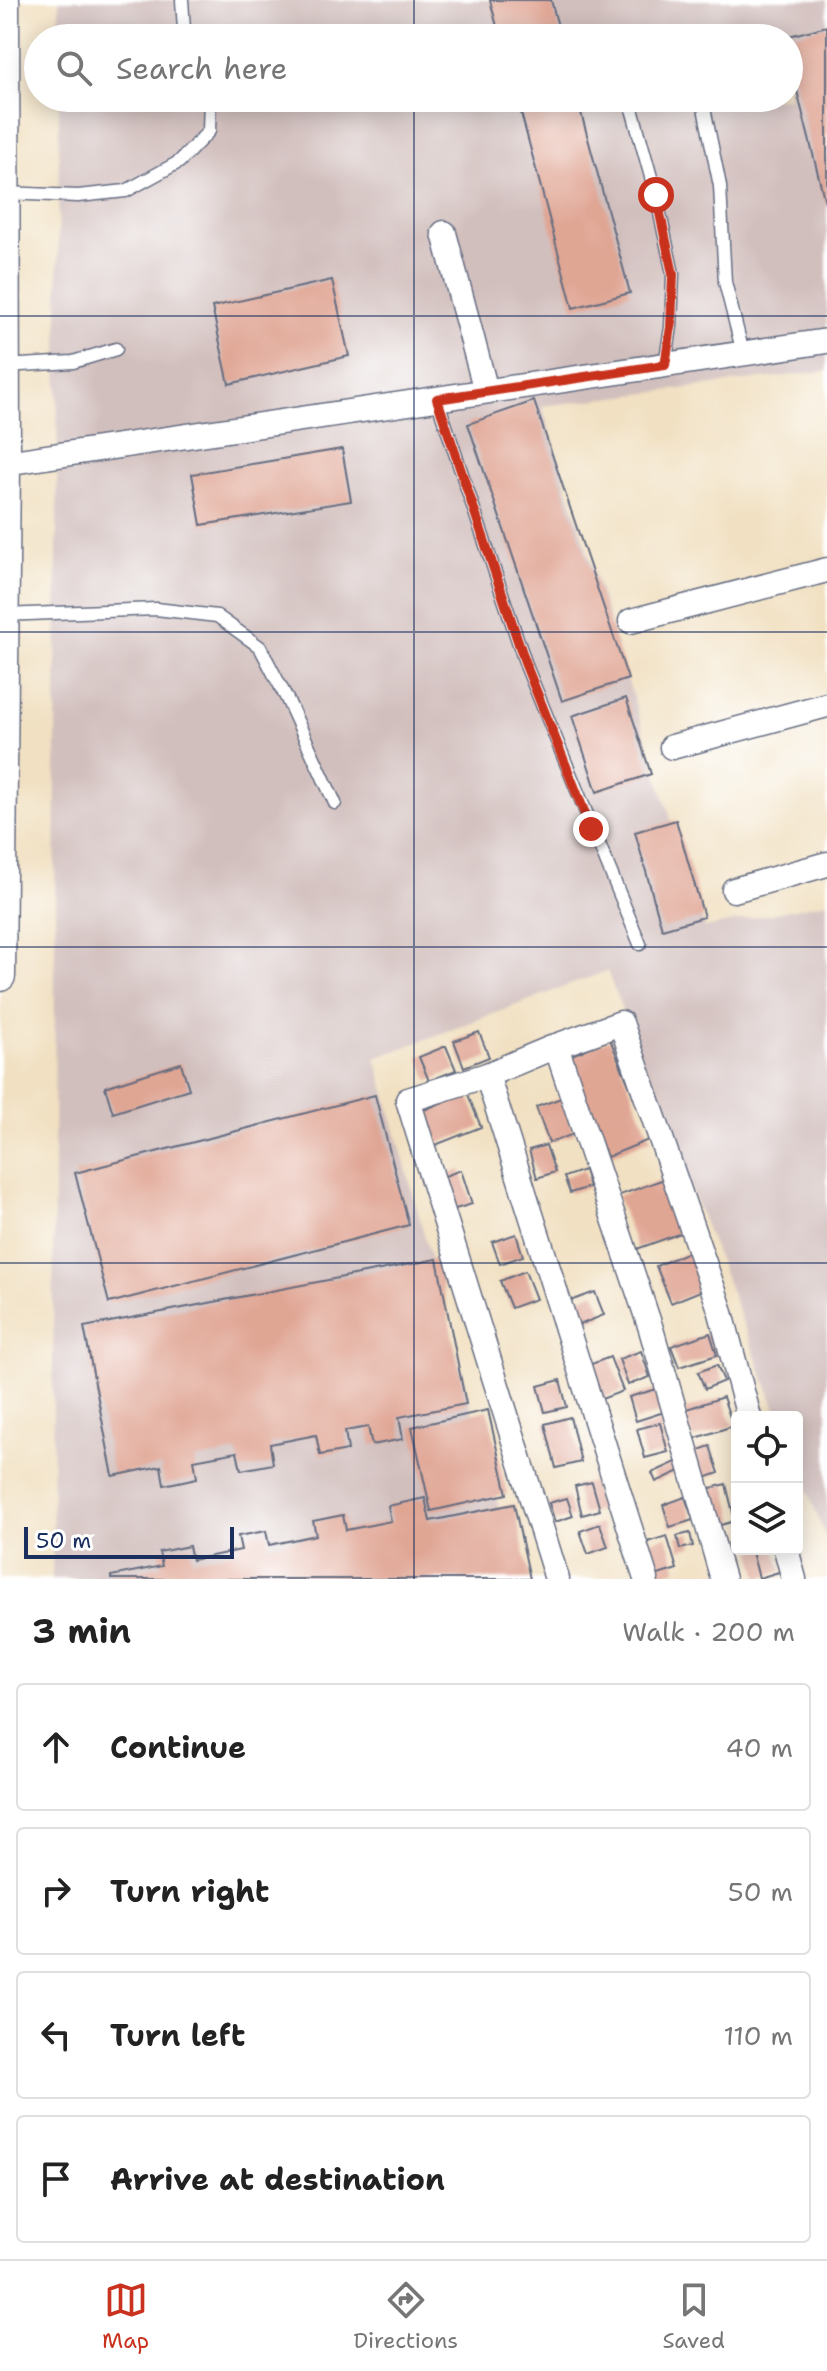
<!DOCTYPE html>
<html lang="en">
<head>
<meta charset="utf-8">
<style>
  :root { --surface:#fff; --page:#f2f2f2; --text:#222; --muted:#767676; --line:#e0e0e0; --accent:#c8321e }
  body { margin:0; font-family:"Shantell Sans",sans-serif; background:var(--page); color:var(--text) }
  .controls { position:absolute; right:24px; bottom:24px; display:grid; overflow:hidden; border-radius:8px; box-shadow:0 4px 20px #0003 }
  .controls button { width:72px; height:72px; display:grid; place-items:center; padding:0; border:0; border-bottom:2px solid var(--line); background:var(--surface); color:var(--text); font:40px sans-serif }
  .scale { position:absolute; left:24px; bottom:20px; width:210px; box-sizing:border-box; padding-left:8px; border:4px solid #1b2f5e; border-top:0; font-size:22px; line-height:28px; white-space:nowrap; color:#1b2f5e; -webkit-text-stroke:6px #fff; paint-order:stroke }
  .stop { position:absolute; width:24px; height:24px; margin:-18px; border:6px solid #c8321e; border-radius:50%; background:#fff }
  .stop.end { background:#c8321e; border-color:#fff; box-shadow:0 2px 8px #0008 }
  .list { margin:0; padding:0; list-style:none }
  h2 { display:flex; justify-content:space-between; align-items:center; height:104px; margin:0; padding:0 32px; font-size:34px }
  h2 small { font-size:26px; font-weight:400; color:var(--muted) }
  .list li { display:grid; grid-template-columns:52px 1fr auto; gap:24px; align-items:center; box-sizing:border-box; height:128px; margin:0 16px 16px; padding:0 16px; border:2px solid var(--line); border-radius:8px }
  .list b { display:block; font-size:30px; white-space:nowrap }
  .list em { font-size:26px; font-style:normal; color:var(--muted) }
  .icon { flex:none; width:44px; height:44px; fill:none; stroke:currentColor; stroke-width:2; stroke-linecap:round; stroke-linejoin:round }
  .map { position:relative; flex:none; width:827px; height:1579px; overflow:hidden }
  .search { position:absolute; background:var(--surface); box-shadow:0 4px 20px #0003; left:24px; right:24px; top:24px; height:88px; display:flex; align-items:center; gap:20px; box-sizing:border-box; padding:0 28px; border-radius:44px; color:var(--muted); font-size:30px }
  .sheet { height:680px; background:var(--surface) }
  nav { display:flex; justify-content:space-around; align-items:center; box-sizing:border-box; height:112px; border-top:2px solid var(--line); background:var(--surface); font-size:22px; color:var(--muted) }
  nav a { display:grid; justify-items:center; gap:4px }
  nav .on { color:var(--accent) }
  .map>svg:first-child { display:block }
  .industrial { fill:#d1bfbd }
  .building { fill:#e0a694 }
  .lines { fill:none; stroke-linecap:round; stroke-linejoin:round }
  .service-casing { stroke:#666d81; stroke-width:15 }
  .minor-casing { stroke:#666d81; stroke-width:27 }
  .tertiary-casing { stroke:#666d81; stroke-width:33 }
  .service { stroke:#fff; stroke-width:12 }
  .minor { stroke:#fff; stroke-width:24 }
  .tertiary { stroke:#fff; stroke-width:30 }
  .route { stroke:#c8321e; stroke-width:10 }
  .grid { fill:none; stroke:#1b2f5e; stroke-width:2; stroke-opacity:0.55 }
</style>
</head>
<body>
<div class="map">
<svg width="827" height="1579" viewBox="0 0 827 1579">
  <rect width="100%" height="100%" fill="#fff"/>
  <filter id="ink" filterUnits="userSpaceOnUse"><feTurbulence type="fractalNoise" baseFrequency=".0125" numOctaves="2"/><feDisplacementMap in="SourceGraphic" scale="16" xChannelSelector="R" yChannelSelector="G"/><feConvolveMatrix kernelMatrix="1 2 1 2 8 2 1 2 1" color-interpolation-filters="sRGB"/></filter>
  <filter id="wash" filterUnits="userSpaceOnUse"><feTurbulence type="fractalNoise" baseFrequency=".006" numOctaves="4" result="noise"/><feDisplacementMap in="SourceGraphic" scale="32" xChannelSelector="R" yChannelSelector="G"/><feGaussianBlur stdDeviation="1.8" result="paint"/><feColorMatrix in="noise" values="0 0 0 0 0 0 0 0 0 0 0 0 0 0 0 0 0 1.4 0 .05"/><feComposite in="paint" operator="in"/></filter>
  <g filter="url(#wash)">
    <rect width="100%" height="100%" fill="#f1e0c1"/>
    <polygon class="industrial" points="59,0 827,0 827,371 542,406 705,928 827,902 827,1541 797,1463 797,1417 779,1417 607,971 376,1058 518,1579 52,1579 59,98 789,98 789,38 59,38"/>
    <g id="blocks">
      <g class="building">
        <polygon points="490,0 551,0 561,38 500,38"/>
        <polygon points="827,26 827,206 826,206 789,59 789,36"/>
        <polygon points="517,98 577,98 630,293 573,308"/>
        <polygon points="332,280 349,356 229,384 212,307"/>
        <polygon points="534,401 628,679 562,701 468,424"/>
        <polygon points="342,449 351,501 201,525 192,474"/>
        <polygon points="626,698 651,774 597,792 572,716"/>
        <polygon points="676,820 704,917 662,929 635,832"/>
        <polygon points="479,1032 489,1057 464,1067 454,1041"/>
        <polygon points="610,1039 651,1139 607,1157 567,1057"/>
        <polygon points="446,1046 456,1070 429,1081 419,1057"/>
        <polygon points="181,1063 189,1089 113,1113 105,1087"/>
        <polygon points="467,1092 481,1127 433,1146 419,1112"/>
        <polygon points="375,1095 409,1225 109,1303 75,1173"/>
        <polygon points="561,1098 574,1134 549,1143 536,1107"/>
        <polygon points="546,1145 555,1172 537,1178 529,1150"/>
        <polygon points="461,1170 472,1204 452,1210 442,1177"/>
        <polygon points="584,1170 589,1187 570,1193 564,1177"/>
        <polygon points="664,1179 684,1232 637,1249 617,1196"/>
        <polygon points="516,1234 523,1256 500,1264 492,1242"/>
        <polygon points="688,1252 703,1290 671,1303 656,1266"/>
        <polygon points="437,1259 466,1404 399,1417 403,1439 372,1445 368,1427 345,1431 348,1450 320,1455 316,1435 270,1444 273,1464 241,1470 237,1452 194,1460 197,1478 164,1485 161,1466 113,1476 84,1327"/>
        <polygon points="525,1271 536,1299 511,1308 500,1281"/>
        <polygon points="595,1292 604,1315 579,1325 570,1301"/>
        <polygon points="710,1333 717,1355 679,1367 671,1346"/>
        <polygon points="641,1351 650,1377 628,1385 619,1359"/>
        <polygon points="610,1357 623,1391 599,1400 586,1366"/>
        <polygon points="717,1365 724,1381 705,1389 698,1372"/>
        <polygon points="560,1380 567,1407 545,1412 538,1386"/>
        <polygon points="657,1389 664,1412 636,1421 629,1397"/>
        <polygon points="723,1397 733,1426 693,1439 684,1410"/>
        <polygon points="488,1410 507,1494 431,1511 412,1427"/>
        <polygon points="570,1417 581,1462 556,1468 545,1424"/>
        <polygon points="660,1423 668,1452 645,1458 637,1429"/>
        <polygon points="710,1446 719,1473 702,1479 693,1452"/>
        <polygon points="676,1462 680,1471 656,1482 652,1473"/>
        <polygon points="592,1482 600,1510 582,1515 575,1486"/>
        <polygon points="726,1484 735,1521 717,1526 707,1489"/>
        <polygon points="685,1497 693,1520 670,1527 663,1505"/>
        <polygon points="425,1498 430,1521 514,1504 530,1579 111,1579 111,1576 162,1566 159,1552 189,1546 192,1560 241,1550 238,1536 266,1531 269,1545 316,1535 313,1521 343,1515 346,1530 391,1521 388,1506"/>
        <polygon points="567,1498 573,1516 555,1522 549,1503"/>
        <polygon points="600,1524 608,1547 588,1554 580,1531"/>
        <polygon points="690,1533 693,1546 680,1549 677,1536"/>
        <polygon points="667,1536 677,1569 655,1576 644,1543"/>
        <polygon points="762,1549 775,1549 782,1571 759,1578 752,1552"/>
      </g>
    </g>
  </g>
  <g filter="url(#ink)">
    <use href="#blocks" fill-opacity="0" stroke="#666d81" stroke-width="2"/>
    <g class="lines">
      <g class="service-casing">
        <g id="service">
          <polyline points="182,0 184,29 189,38"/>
          <polyline points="658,38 663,38"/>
          <polyline points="629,98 656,195 673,274 671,327 665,365"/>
          <polyline points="702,98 720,186 725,282 743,353"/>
          <polyline points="4,193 78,196 126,191 179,162 209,131 210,98"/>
          <polyline points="4,366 73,362 116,349"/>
          <polyline points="437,399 527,668 640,944"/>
          <polyline points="3,615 156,609 217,616 260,647 287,699 335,803"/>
        </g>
      </g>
      <g class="minor-casing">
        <g id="minor">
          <polyline points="444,233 486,391"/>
          <polyline points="5,463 827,341"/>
          <polyline points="631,621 827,570"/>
          <polyline points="672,747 827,705"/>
          <polyline points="734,890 827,864"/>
          <polyline points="556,1046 651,1329 723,1579"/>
          <polyline points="487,1075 646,1579"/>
          <polyline points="786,1549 794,1579"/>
          <polyline points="557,1579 408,1100 487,1075 556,1046 621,1023 720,1309 749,1417"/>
        </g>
      </g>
      <g class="tertiary-casing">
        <polyline id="tertiary" points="0,976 5,463 4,0"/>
      </g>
      <use href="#service" class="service"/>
      <use href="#minor" class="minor"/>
      <use href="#tertiary" class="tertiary"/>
    </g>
  </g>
  <g class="lines" filter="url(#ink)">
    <polyline class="route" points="591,829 527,668 437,399 665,365 671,327 673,274 656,195"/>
  </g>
  <path class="grid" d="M 414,0 L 414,38M 414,98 L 414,1579M 0,316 L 827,316M 0,632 L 827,632M 0,947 L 827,947M 0,1263 L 827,1263"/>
</svg>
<div class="controls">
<button><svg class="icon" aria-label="locate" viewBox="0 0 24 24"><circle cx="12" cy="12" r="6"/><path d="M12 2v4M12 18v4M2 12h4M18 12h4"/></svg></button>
<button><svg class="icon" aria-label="layers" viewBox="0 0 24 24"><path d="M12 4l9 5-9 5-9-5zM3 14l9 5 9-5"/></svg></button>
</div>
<div class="scale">50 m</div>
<div class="stop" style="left:656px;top:195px"></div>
<div class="stop end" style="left:591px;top:829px"></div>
<div class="search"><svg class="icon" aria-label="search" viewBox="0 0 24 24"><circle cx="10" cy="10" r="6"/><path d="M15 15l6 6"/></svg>Search here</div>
</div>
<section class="sheet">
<h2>3 min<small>Walk · 200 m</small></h2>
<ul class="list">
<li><svg class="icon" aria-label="ahead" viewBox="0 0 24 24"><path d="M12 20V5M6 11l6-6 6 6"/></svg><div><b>Continue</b></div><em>40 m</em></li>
<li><svg class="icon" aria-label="right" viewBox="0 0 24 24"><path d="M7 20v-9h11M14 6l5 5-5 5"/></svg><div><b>Turn right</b></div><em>50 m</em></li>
<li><svg class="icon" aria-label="left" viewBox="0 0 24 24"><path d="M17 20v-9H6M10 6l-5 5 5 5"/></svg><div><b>Turn left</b></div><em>110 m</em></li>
<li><svg class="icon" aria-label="arrive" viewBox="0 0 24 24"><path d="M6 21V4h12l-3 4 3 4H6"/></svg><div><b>Arrive at destination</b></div></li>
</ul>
</section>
<nav>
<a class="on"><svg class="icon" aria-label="map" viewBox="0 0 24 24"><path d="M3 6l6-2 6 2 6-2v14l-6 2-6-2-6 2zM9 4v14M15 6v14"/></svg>Map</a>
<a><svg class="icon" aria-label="directions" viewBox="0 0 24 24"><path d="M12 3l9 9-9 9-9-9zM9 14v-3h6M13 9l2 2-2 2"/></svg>Directions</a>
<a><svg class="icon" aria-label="saved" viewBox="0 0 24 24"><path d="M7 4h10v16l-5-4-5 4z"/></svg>Saved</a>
</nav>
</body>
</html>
